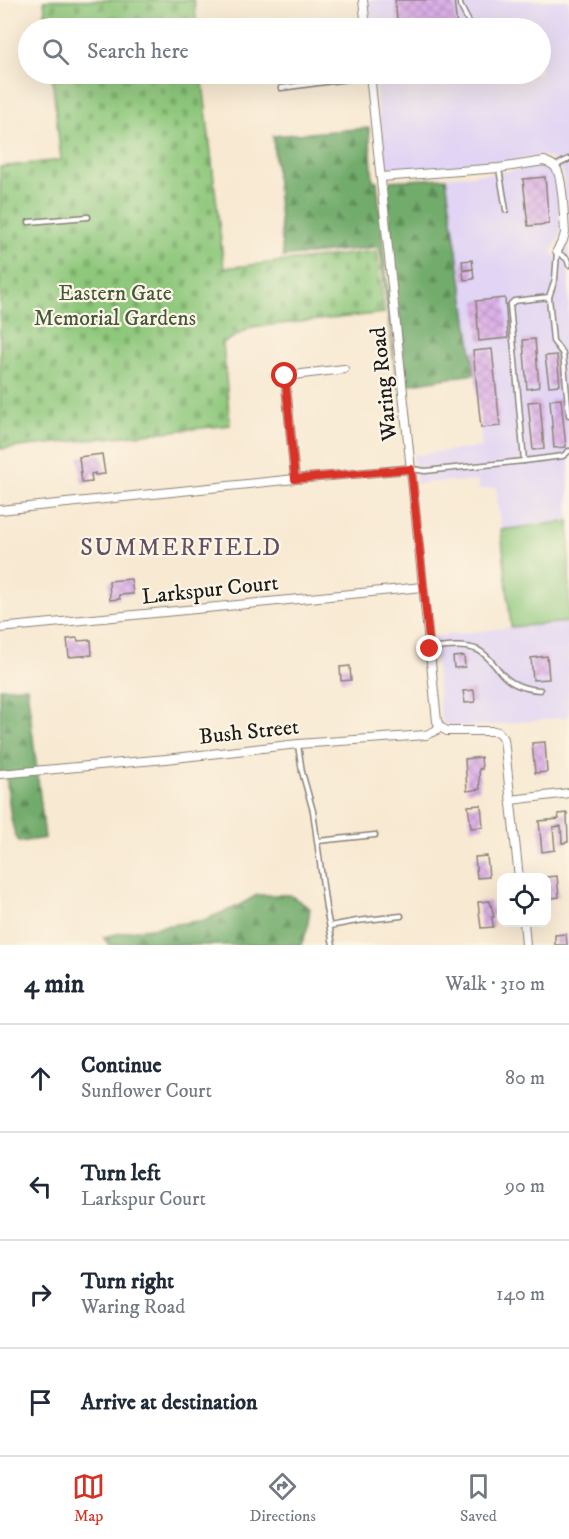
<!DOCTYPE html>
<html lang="en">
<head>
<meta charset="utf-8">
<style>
  :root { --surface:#fff; --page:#f2f2f3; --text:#1f2937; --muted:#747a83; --line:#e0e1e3; --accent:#d93025 }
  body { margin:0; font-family:"IM FELL DW Pica",serif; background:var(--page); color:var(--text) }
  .controls { position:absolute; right:18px; bottom:18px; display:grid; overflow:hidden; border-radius:12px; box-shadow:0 6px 24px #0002 }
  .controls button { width:54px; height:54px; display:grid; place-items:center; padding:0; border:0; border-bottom:2px solid var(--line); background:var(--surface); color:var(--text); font:30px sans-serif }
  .stop { position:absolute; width:18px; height:18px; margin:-14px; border:4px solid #d93025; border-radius:50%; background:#fff }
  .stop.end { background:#d93025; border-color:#fff; box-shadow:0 2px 6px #0008 }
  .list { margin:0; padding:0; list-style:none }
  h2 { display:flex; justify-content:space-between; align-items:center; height:78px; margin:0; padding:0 24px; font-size:26px }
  h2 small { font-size:20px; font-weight:400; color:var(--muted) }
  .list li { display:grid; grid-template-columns:39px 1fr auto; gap:18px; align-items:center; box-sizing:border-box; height:108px; padding:0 24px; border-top:2px solid var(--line) }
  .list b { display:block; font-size:22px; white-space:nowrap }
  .list p { margin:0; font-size:20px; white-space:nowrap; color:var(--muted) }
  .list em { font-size:20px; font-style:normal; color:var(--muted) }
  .icon { flex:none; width:33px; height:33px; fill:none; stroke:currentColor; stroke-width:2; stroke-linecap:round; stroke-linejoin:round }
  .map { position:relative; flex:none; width:569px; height:945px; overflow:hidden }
  .search { position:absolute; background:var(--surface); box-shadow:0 6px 24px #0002; left:18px; right:18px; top:18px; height:66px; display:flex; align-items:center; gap:15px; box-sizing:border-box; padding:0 21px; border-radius:33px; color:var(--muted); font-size:22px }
  .sheet { height:510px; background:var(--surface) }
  nav { display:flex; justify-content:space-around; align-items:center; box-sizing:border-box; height:84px; border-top:2px solid var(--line); background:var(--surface); font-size:16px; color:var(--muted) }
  nav a { display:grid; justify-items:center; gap:3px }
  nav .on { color:var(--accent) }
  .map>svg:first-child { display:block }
  .built { fill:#e1d4f4 }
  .grass { fill:#8ec87c; stroke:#55724c; stroke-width:1.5 }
  .forest { fill:url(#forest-firs); stroke:#476444; stroke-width:1.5 }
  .cemetery { fill:url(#cemetery-stones); stroke:#55724c; stroke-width:1.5 }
  .building { fill:url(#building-cross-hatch) }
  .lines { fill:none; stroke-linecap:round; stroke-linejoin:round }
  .lane-casing { stroke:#8a8277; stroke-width:7 }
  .street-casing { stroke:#8a8277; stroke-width:10 }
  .lane { stroke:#fff; stroke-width:4 }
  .street { stroke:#fff; stroke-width:8 }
  .route { stroke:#d93025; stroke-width:8 }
  .labels { text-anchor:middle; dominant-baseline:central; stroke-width:4.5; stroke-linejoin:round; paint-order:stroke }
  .park-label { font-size:22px; fill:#44583e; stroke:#fcf5e5 }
  .street-label { font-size:22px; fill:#1c1c1c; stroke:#fcf5e5 }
  .neighbourhood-label { font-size:24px; letter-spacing:1.5px; fill:#605063; stroke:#fcf5e5 }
</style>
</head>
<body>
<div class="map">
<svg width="569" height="945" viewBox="0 0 569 945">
  <defs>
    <pattern id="forest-firs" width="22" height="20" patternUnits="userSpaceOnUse" patternTransform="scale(1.5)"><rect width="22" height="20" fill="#72ac6c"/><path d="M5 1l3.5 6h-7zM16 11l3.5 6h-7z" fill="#5d8b58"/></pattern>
    <pattern id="cemetery-stones" width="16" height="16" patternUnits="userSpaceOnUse" patternTransform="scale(1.5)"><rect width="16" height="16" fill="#8ec87c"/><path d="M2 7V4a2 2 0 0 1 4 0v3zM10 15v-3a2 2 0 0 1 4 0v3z" fill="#7aab6b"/></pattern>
    <pattern id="building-cross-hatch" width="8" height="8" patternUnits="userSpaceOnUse" patternTransform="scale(1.5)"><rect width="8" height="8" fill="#ddb1e7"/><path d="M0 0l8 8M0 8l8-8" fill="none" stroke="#bd98c6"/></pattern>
  </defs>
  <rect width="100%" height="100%" fill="#fcf5e5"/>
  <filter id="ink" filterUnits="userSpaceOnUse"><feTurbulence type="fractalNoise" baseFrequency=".0167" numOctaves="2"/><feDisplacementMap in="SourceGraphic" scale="12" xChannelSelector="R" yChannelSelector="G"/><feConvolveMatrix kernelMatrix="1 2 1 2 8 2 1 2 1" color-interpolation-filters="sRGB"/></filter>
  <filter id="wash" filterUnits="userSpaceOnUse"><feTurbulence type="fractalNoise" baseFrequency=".008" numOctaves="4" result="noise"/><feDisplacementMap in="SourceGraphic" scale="24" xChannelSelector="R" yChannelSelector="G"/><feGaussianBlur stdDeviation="1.35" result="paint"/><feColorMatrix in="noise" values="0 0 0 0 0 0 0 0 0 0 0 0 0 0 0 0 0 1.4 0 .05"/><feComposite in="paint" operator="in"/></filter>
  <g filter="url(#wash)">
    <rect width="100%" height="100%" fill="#f8e9d2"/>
    <g class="built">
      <polygon points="368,0 569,0 569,231 564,175 558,163 550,158 543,156 498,163 385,171 374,74 540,74 540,28 370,28"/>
      <polygon points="544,166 552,170 556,178 561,232 559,238 551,252 557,258 567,242 569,233 569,521 501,530 496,487 479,490 478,481 456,482 448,481 416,484 413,455 482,447 475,374 445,178 418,179 499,173"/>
      <polygon points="569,622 569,717 484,726 448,726 444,724 441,720 433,637 511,627"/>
    </g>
    <polygon class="grass" points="569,521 569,622 511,627 501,530"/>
    <g class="forest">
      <polygon points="369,128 373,181 377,181 397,386 380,250 376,247 283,257 273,136"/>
      <polygon points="446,178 475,374 406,385 386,181"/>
      <path d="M 27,687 L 45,838 L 19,842 C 10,831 8,790 6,774 L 0,774 L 0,688 Z"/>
      <polygon points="257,895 290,895 310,908 307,930 301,945 109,945 103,937 130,931 204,920 236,907"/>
    </g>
    <g class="cemetery">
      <polygon points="44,0 194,0 197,28 47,28"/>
      <polygon points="52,74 202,74 224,268 377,251 384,313 252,327 223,343 230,425 0,449 0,167 61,160"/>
    </g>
    <g id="blocks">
      <g class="building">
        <polygon points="395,0 454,0 457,28 398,28"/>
        <polygon points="545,177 549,224 528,226 523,179"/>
        <polygon points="472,260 473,269 463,270 462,261"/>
        <polygon points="473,269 474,279 464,280 463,271"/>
        <polygon points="505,298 508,338 479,341 476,301"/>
        <polygon points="535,339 539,387 527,389 523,340"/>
        <polygon points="492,349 500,426 481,428 473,351"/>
        <polygon points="557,355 560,385 549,386 545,356"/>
        <polygon points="561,399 566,447 554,448 550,400"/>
        <polygon points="540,401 544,449 533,450 528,402"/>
        <polygon points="102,454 105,474 95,475 95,473 91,474 92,482 82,483 79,457"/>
        <polygon points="131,579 133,594 119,595 120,599 110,600 109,581"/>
        <polygon points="77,638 78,641 91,640 92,655 69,657 67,639"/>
        <polygon points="464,656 465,667 454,668 453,657"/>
        <polygon points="547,656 549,679 533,680 531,658"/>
        <polygon points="350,666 351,680 341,681 340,667"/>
        <polygon points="474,690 475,702 465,703 463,691"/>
        <polygon points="545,742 547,772 535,773 532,743"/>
        <polygon points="481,757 482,769 479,769 480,789 467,791 465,759"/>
        <polygon points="481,805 483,827 471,828 468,806"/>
        <polygon points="567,813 568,842 562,843 561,826 553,827 555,850 542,852 539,821 559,819 558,814"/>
        <polygon points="487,856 489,877 477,878 475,857"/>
        <polygon points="557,876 559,897 546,899 546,877"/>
        <polygon points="490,901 494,917 492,917 493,927 481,928 478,902"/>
        <polygon points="566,934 567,945 555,945 555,935"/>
      </g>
    </g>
  </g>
  <g filter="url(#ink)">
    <use href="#blocks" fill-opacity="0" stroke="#8a8277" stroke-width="1.5"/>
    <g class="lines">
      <g class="lane-casing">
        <g id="lane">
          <polyline points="460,0 460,5 472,28"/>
          <polyline points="281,88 370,76"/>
          <polyline points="555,166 569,159"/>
          <polyline points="499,169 506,210"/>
          <polyline points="29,222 88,217"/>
          <polyline points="557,252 567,259 569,265"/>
          <polyline points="549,297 553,341 563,354 569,415"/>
          <polyline points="524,461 563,456 569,451"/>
          <polyline points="412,469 425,471 524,461 510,305 514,301 549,297 555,279 557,252"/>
          <path d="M 430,649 C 445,647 464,644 478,650 C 488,655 494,665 501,673 C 511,685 525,689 540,690"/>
          <polyline points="298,745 302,772 313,811 326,908 333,945"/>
          <polyline points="318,841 375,835"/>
          <polyline points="330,926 357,921 401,916"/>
        </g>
      </g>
      <g class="street-casing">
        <g id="street">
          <polyline points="363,0 366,28"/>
          <polyline points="370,74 437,721 440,727"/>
          <path d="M 381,177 L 499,168 L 544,161 C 549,163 553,164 556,168 C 563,177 564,220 565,233 L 563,240 L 557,251"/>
          <polyline points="295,479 285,376 344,369"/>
          <polyline points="0,510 295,479 411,469"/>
          <polyline points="0,628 423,587"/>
          <polyline points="440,727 447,731 494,731 498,732 504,739 519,878"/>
          <polyline points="0,774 166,759 298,744 426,735 435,731 440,727"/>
          <polyline points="511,800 569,793"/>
          <polyline points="524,922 526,945"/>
        </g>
      </g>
      <use href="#lane" class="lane"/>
      <use href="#street" class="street"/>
    </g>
  </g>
  <g class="lines" filter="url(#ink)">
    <polyline class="route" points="285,376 295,479 411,469 430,649"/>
  </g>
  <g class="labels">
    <g class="park-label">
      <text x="115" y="293">Eastern Gate<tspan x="115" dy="25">Memorial Gardens</tspan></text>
    </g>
    <g class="street-label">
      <text transform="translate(384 384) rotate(-96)">Waring Road</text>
      <text transform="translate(210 590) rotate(-6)">Larkspur Court</text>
      <text transform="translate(249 732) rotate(-6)">Bush Street</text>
    </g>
    <g class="neighbourhood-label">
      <text x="181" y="548">SUMMERFIELD</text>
    </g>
  </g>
</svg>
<div class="controls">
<button><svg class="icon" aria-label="locate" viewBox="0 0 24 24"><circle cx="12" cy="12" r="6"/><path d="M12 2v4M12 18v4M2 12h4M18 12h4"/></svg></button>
</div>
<div class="stop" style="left:285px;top:376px"></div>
<div class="stop end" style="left:430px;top:649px"></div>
<div class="search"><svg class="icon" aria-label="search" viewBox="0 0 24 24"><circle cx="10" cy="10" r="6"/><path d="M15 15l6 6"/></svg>Search here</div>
</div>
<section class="sheet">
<h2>4 min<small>Walk · 310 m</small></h2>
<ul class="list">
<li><svg class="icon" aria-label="ahead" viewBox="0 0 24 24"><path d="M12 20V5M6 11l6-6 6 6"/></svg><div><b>Continue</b><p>Sunflower Court</p></div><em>80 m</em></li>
<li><svg class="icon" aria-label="left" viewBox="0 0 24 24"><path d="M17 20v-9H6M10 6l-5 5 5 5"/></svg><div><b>Turn left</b><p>Larkspur Court</p></div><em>90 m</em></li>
<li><svg class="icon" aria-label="right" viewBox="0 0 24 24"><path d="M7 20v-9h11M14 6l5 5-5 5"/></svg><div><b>Turn right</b><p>Waring Road</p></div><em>140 m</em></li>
<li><svg class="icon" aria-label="arrive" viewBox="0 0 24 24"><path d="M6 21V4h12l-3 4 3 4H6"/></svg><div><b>Arrive at destination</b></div></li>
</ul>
</section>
<nav>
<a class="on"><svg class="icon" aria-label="map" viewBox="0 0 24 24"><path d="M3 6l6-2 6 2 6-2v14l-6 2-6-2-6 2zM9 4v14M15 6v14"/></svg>Map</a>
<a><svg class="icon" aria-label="directions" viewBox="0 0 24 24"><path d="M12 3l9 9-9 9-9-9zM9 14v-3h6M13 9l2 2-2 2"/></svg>Directions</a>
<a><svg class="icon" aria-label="saved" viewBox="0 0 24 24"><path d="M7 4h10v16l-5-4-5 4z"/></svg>Saved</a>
</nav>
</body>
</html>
